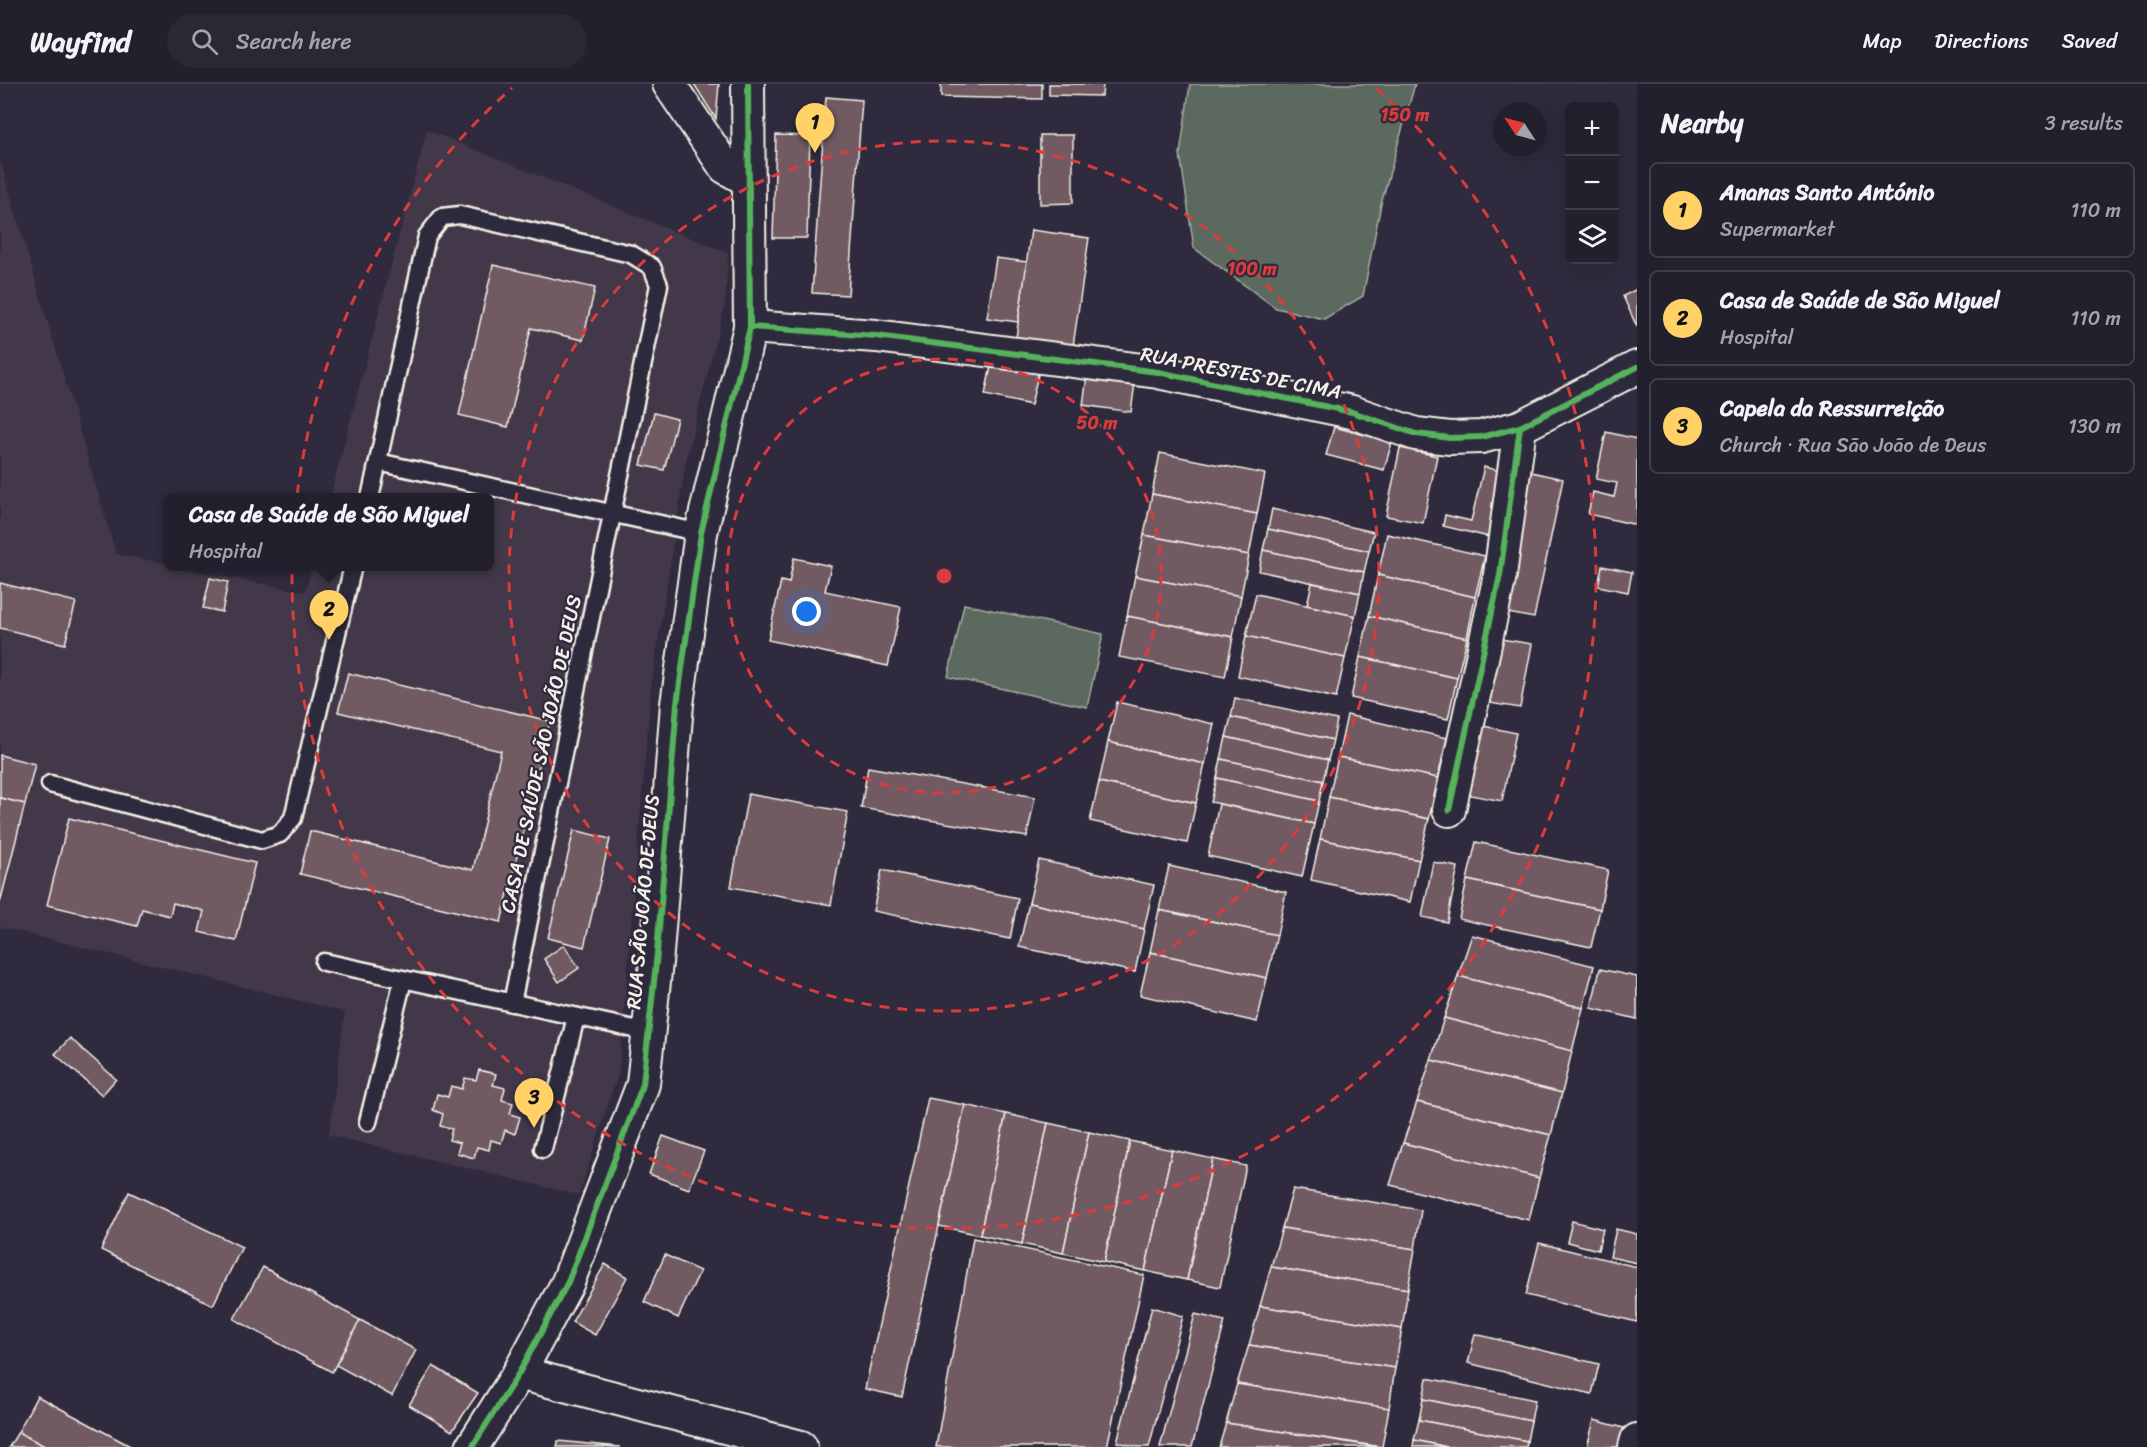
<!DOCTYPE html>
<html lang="en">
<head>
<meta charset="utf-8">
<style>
  :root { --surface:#23202e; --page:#2b2836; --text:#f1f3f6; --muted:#a3a3aa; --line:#403e4a; --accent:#ffd166 }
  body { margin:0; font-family:Sriracha,sans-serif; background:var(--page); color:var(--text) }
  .controls { position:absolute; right:18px; top:18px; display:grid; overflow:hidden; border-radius:9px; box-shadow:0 6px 24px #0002 }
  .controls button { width:54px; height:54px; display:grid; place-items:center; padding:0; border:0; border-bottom:2px solid var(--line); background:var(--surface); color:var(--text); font:30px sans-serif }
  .compass { position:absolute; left:1493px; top:18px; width:54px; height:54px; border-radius:50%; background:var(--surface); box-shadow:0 6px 24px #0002; rotate:306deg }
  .you { position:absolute; left:807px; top:528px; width:21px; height:21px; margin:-15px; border:4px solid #fff; border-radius:50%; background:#1a73e8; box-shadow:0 0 0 9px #1a73e833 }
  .badge { display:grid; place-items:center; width:39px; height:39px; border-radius:50%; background:var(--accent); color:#111; font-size:20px; font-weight:700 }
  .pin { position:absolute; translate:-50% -50px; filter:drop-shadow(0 2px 3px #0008) }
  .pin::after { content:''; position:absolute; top:32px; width:21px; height:18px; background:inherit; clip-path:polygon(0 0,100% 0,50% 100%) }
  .popup { position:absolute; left:164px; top:409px; width:330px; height:78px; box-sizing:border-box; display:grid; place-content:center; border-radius:9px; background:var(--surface); filter:drop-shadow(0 2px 4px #0005); font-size:20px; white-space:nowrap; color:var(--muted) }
  .popup b { font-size:22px; color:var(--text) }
  .popup::after { content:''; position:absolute; left:50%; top:100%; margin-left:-12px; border:12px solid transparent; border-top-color:var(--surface) }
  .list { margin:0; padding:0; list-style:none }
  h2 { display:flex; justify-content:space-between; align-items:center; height:78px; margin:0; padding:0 24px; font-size:26px }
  h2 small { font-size:20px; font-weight:400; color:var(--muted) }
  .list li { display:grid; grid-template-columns:39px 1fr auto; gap:18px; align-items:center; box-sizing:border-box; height:96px; margin:0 12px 12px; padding:0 12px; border:2px solid var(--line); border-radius:9px }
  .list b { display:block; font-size:22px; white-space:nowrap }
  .list p { margin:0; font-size:20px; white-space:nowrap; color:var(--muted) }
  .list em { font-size:20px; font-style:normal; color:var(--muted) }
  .icon { flex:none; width:33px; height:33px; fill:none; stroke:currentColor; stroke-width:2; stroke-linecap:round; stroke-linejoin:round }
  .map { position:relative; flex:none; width:1637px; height:1363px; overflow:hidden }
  header { display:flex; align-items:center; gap:36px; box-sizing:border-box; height:84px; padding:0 30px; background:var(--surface); border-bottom:2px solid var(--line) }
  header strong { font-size:28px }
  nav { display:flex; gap:33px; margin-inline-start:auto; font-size:21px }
  .search { width:420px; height:54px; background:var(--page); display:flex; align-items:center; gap:15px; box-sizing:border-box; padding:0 21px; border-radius:33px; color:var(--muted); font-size:22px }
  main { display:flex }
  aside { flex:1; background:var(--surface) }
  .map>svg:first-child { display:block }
  .built { fill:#433848 }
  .green { fill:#5b695f; stroke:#a8ada4; stroke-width:1.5 }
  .building { fill:#725a62; stroke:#f4f1e8; stroke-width:1.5 }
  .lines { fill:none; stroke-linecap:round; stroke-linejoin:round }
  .lane-casing { stroke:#f4f1e8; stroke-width:21 }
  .street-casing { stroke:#f4f1e8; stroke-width:36 }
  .lane { stroke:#2f2a3d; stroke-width:16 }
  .street { stroke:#2f2a3d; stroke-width:32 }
  .cycleway-casing { stroke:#2f2a3d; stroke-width:10 }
  .cycleway { stroke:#56b35d; stroke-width:6 }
  .ring { fill:none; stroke:#d93c3b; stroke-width:3; stroke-dasharray:10 8 }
  .labels { text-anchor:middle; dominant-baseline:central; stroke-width:4.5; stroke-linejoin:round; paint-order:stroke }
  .street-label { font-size:20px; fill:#f4f1e8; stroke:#2f2a3d }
  .centre { fill:#d93c3b; stroke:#2f2a3d; stroke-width:3 }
  .ring-label { font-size:18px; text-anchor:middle; font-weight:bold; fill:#d93c3b; stroke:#2f2a3d; stroke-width:4.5; stroke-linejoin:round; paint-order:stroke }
</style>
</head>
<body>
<header>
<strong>Wayfind</strong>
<div class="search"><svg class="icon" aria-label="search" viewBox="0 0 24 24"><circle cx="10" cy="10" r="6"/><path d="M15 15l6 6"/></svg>Search here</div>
<nav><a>Map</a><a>Directions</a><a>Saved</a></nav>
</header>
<main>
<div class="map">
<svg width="1637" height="1363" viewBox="0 0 1637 1363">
  <rect width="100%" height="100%" fill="#2f2a3d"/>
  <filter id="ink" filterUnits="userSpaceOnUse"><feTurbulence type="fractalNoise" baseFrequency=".0167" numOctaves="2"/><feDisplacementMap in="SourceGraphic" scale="12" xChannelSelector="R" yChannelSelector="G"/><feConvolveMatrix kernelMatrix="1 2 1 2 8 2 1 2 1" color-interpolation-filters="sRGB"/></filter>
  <g filter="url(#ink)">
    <polygon class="built" points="427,46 728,169 725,221 687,371 651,604 619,987 579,1111 329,1051 345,928 0,843 0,76 116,470 168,480 168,482 305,508 312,483 490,482 490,414 330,413"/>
    <g class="green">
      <polygon points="1190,0 1415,0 1381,120 1363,212 1324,235 1276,224 1194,164 1180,70"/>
      <polygon points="964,520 1103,550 1087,623 948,593"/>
    </g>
    <g class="building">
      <polygon points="694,0 719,0 716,35"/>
      <polygon points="941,0 1042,0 1042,15 941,13"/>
      <polygon points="1049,0 1103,0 1102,12 1049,11"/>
      <polygon points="826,13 862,16 848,211 812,209"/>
      <polygon points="776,51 810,52 807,154 773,154"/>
      <polygon points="1040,51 1073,51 1073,119 1040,120"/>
      <polygon points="1031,146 1089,154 1073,262 1016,254"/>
      <polygon points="996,174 1027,178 1018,238 987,234"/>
      <polygon points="493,181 595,204 583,256 531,244 508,343 459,331"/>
      <polygon points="1637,205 1637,243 1623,212"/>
      <polygon points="992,277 1039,286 1031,321 985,311"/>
      <polygon points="1087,292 1135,299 1131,328 1083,321"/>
      <polygon points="654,329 677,335 664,386 641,381"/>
      <polygon points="1334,343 1392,358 1384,386 1326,371"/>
      <polygon points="1606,348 1637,355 1637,441 1588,430 1593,408 1614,413 1617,399 1596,395"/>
      <polygon points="1400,364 1437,372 1423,439 1386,432"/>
      <polygon points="1160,369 1265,390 1257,430 1152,410"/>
      <polygon points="1484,383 1504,388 1489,453 1443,442 1445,431 1471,437"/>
      <polygon points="1527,387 1563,395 1534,534 1497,527"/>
      <polygon points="1152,410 1257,430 1249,471 1144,451"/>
      <polygon points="1272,425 1374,448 1369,467 1268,445"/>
      <polygon points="1268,445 1369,467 1364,488 1263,466"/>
      <polygon points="1387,450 1485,472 1475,513 1378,491"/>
      <polygon points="1144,451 1249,471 1241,512 1135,492"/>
      <polygon points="1263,466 1364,488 1360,509 1259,487"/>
      <polygon points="794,474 831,482 825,507 901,523 888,582 768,556 781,497 789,499"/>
      <polygon points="1602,482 1632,488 1628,508 1598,502"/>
      <polygon points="1378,491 1475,513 1467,554 1369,532"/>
      <polygon points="1135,492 1241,512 1233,553 1127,532"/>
      <polygon points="210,494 228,498 222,528 203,524"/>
      <polygon points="0,499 76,518 65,560 0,544"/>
      <polygon points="1312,499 1360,509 1355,532 1307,521"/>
      <polygon points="1256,510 1355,532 1345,574 1246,552"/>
      <polygon points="1127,532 1233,553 1225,593 1119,573"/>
      <polygon points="1369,532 1467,554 1457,594 1360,573"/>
      <polygon points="1246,552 1345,574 1336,614 1238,592"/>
      <polygon points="1495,554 1532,560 1520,624 1483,618"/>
      <polygon points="1360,573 1457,594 1448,635 1351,614"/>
      <polygon points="348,589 550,637 501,838 300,790 310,747 473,786 501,667 338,628"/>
      <polygon points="1235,614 1337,636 1333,656 1231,633"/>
      <polygon points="1117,618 1214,640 1205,680 1108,658"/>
      <polygon points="1347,631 1447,654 1438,694 1338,673"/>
      <polygon points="1231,633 1333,656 1328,676 1226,653"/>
      <polygon points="1479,641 1516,649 1502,717 1465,710"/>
      <polygon points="1226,653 1328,676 1323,697 1221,675"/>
      <polygon points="1108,658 1205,680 1196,719 1099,698"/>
      <polygon points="0,671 35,680 25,720 0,714"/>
      <polygon points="1338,673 1438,694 1429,735 1329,713"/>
      <polygon points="1221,675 1323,697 1319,717 1217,694"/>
      <polygon points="868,683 1035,713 1027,753 861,724"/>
      <polygon points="1217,694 1319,717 1314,740 1211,718"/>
      <polygon points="1099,698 1196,719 1187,759 1090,737"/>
      <polygon points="748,710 848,728 831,821 731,803"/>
      <polygon points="1329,713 1429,735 1419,776 1320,755"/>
      <polygon points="0,714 25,720 0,819"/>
      <polygon points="1219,720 1314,740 1302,793 1208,772"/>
      <polygon points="69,734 255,779 236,857 199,848 204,827 173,819 170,832 142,825 137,842 47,821"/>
      <polygon points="574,746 610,755 584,863 548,854"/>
      <polygon points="1320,755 1419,776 1410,818 1311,796"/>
      <polygon points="1476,758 1608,786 1600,825 1467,796"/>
      <polygon points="1039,776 1154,801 1144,845 1029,819"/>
      <polygon points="1433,778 1458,783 1447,838 1422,833"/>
      <polygon points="1169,782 1286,808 1277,851 1159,826"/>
      <polygon points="882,786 1018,814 1010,855 873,827"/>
      <polygon points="1467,796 1600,825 1591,863 1459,835"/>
      <polygon points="1029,819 1144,845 1135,888 1019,863"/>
      <polygon points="1159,826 1277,851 1267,894 1150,868"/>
      <polygon points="1472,851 1594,882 1583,924 1458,892"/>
      <polygon points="564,861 579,884 559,898 544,875"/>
      <polygon points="1150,868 1267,894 1257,938 1140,911"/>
      <polygon points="1600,885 1637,893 1637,935 1591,924"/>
      <polygon points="1458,892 1583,924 1572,967 1444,934"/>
      <polygon points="1444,934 1572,967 1562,1009 1431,976"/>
      <polygon points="70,954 116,995 102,1011 55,970"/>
      <polygon points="1431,976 1562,1009 1551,1051 1417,1018"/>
      <polygon points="479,986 496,990 493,1001 505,1004 502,1016 513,1019 510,1030 520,1033 515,1050 505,1046 501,1059 491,1056 489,1066 477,1063 474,1074 457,1069 460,1059 449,1056 452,1045 440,1042 443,1030 433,1026 437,1010 448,1013 451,1002 462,1005 465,994 476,996"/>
      <polygon points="928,1014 965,1021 902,1313 865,1305"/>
      <polygon points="1417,1018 1551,1051 1539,1094 1403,1059"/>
      <polygon points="965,1021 1006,1030 980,1151 939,1142"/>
      <polygon points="1006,1030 1048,1039 1022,1160 980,1151"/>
      <polygon points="1048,1039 1089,1048 1063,1169 1022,1160"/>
      <polygon points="1089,1048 1130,1057 1104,1178 1063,1169"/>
      <polygon points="663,1052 704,1067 689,1105 649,1090"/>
      <polygon points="1130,1057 1172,1066 1145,1187 1104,1178"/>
      <polygon points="1403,1059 1539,1094 1529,1136 1390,1101"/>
      <polygon points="1172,1066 1213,1075 1187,1196 1145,1187"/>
      <polygon points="1213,1075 1246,1082 1220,1203 1187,1196"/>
      <polygon points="1293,1105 1421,1126 1415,1165 1282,1144"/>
      <polygon points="129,1108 242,1163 213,1221 101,1166"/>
      <polygon points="1572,1137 1603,1145 1598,1166 1567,1158"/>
      <polygon points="1282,1144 1415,1165 1408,1205 1271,1183"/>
      <polygon points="1616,1145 1637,1150 1637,1179 1610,1173"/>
      <polygon points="973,1154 1144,1191 1107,1363 936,1363"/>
      <polygon points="1539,1159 1637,1183 1637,1238 1526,1211"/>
      <polygon points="665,1171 700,1187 678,1234 644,1218"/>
      <polygon points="605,1180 627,1193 595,1251 572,1238"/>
      <polygon points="263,1183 360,1236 332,1288 234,1235"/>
      <polygon points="1271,1183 1408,1205 1402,1245 1260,1222"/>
      <polygon points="1260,1222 1402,1245 1395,1284 1249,1261"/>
      <polygon points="1152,1223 1183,1232 1149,1363 1138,1363 1117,1358"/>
      <polygon points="1195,1230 1225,1237 1192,1363 1160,1363"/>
      <polygon points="360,1236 416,1266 392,1312 336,1281"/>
      <polygon points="1475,1250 1599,1280 1592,1310 1468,1279"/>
      <polygon points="1249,1261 1395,1284 1389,1324 1237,1300"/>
      <polygon points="433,1282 478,1309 452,1347 409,1321"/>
      <polygon points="1427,1294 1535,1316 1531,1337 1423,1315"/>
      <polygon points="1237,1300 1389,1324 1382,1363 1226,1339"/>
      <polygon points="37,1312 132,1363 46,1363 18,1348"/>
      <polygon points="1423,1315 1531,1337 1527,1357 1419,1336"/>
      <polygon points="1419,1336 1527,1357 1526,1363 1447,1363 1414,1356"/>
      <polygon points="1594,1336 1624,1344 1619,1363 1587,1363"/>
      <polygon points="1226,1339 1378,1363 1219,1363"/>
      <polygon points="18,1348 46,1363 9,1363"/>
      <polygon points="1414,1356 1447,1363 1413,1363"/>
      <polygon points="558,1357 620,1363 557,1363"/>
    </g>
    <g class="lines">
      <g class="lane-casing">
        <g id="lane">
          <polyline points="378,378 701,449"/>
          <polyline points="370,414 427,152 442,133 460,131 631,170 652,183 659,201 512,919"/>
          <polyline points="50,700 262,756 280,750 293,734 353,482"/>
          <polyline points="324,878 648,948"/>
          <polyline points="368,1038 403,896"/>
          <polyline points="543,1065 576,933"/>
        </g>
      </g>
      <g class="street-casing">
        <g id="street">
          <polyline points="669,0 725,83 748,96"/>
          <polyline points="750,243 876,252 1158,288 1352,328 1416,350 1450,354 1481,353 1520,343 1637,283"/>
          <polyline points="1449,726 1500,491 1520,343"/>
          <polyline points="519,1289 801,1363"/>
          <polyline points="472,1363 519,1289 568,1198 643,1000 657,869 677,620 701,449 750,243 748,0"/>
          <polyline points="1635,1363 1637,1356"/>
        </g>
      </g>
      <use href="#lane" class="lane"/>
      <use href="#street" class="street"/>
      <g class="cycleway-casing">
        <g id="cycleway">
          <polyline points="750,243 876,252 1158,288 1352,328 1416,350 1450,354 1481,353 1520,343 1637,283"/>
          <polyline points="1449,726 1500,491 1520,343"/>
          <polyline points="472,1363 519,1289 568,1198 643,1000 657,869 677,620 701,449 750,243 748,0"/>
        </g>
      </g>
      <use href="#cycleway" class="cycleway"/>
    </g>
  </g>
  <g class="ring">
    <circle cx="944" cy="492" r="217"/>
    <circle cx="944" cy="492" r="435"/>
    <path d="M1376 4A652 652 0 1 1 512 4"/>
  </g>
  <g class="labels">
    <g class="street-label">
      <text transform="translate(1241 289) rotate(11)">RUA PRESTES DE CIMA</text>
      <text transform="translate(541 670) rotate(-78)">CASA DE SAÚDE SÃO JOÃO DE DEUS</text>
      <text transform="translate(643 818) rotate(-85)">RUA SÃO JOÃO DE DEUS</text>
    </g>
  </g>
  <circle cx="944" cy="492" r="9" class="centre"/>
  <g class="ring-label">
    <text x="1405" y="37">150 m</text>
    <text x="1252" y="191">100 m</text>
    <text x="1097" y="345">50 m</text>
  </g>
</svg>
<div class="controls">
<button>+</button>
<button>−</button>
<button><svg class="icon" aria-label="layers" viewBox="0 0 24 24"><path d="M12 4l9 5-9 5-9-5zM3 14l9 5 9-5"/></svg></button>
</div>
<svg class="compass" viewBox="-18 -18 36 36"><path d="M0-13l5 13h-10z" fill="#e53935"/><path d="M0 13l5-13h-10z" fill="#a3a3aa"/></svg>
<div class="you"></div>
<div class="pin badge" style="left:815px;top:69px">1</div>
<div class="pin badge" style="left:329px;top:556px">2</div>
<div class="popup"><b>Casa de Saúde de São Miguel</b>Hospital</div>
<div class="pin badge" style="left:534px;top:1044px">3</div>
</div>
<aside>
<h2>Nearby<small>3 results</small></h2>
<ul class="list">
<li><span class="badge">1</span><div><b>Ananas Santo António</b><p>Supermarket</p></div><em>110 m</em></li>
<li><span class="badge">2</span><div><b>Casa de Saúde de São Miguel</b><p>Hospital</p></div><em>110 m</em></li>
<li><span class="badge">3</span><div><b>Capela da Ressurreição</b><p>Church · Rua São João de Deus</p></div><em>130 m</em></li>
</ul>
</aside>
</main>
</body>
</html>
